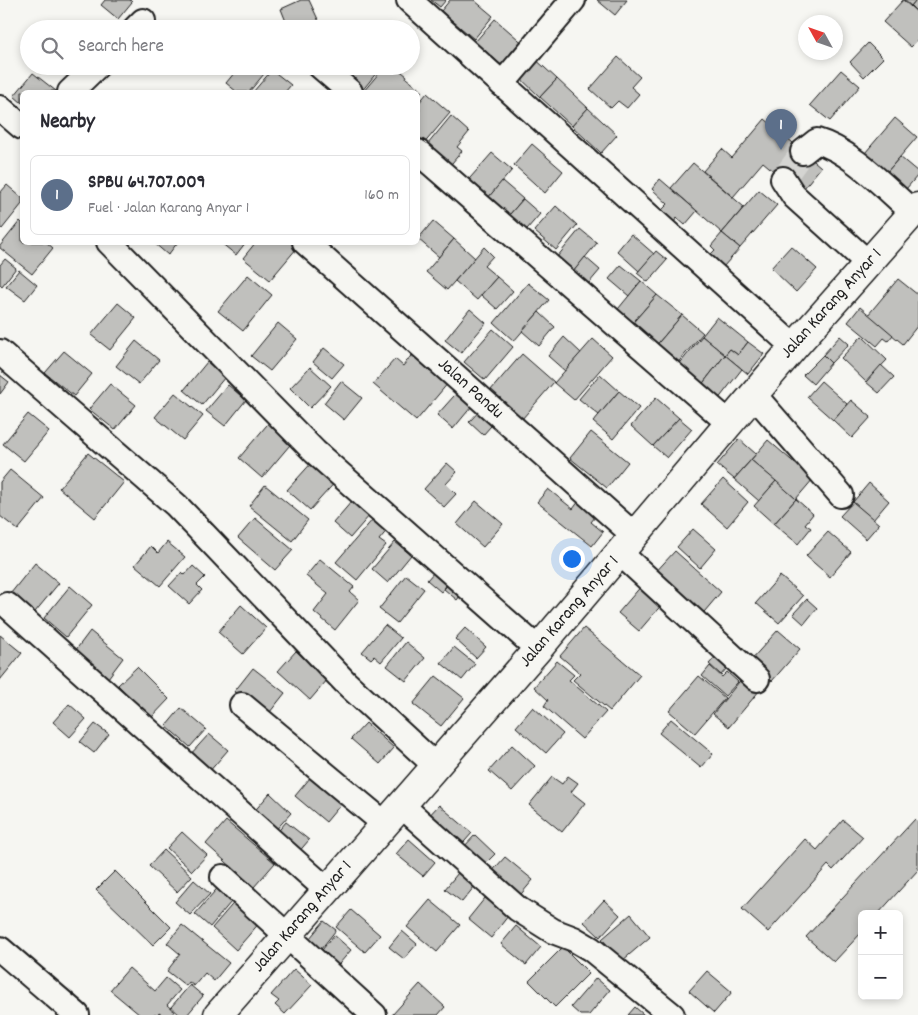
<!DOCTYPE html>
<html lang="en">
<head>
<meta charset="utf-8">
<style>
  :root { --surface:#fff; --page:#f7f7f7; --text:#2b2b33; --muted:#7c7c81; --line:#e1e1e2; --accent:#d93025 }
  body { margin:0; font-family:Dekko,sans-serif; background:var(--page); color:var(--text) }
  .controls { position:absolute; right:15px; bottom:15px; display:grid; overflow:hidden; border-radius:8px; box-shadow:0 2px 8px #0003 }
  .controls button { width:45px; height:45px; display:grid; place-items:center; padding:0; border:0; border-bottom:1px solid var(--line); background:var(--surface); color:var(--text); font:25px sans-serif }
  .compass { position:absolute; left:798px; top:15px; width:45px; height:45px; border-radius:50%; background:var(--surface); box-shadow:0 2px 8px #0003; rotate:310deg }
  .you { position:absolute; left:571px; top:558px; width:18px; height:18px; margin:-12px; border:4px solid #fff; border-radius:50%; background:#1a73e8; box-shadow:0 0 0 8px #1a73e833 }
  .badge { display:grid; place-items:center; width:32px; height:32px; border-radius:50%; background:var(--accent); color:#fff; font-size:16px; font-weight:700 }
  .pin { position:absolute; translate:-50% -41px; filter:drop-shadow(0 1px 2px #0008) }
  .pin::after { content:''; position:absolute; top:26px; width:18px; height:15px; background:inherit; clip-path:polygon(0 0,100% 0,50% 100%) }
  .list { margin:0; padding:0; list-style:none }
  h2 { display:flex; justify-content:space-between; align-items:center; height:65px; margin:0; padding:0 20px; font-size:21px }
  h2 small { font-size:16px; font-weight:400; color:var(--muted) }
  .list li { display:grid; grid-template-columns:32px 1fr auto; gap:15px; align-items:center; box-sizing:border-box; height:80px; margin:0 10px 10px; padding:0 10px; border:1px solid var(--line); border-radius:8px }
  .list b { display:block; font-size:19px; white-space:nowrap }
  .list p { margin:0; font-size:16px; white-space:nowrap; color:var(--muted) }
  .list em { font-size:16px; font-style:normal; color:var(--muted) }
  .icon { flex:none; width:28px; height:28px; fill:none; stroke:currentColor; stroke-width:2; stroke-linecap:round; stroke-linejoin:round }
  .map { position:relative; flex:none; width:918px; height:1015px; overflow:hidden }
  .search { position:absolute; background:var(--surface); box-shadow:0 2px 8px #0003; left:20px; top:20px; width:400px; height:55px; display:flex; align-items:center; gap:12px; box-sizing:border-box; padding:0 18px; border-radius:28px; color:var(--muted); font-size:19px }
  .panel { position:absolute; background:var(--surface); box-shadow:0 2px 8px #0003; left:20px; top:90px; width:400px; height:155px; border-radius:8px }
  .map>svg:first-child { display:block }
  .building { fill:#c0c0bd; stroke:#1c1c1c }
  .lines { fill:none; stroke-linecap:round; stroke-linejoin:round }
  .minor-tunnel { stroke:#d5d5d2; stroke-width:24; stroke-dasharray:24 12; stroke-linecap:butt }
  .minor-casing { stroke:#1c1c1c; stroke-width:28 }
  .major-casing { stroke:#1c1c1c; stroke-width:31 }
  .minor { stroke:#f6f6f2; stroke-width:24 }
  .major { stroke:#f6f6f2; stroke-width:28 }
  .labels { text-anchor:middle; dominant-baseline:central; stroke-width:4; stroke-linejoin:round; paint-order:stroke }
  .street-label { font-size:18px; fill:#1c1c1c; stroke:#f6f6f2 }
</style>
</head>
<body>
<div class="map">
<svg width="918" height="1015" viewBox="0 0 918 1015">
  <rect width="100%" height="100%" fill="#f6f6f2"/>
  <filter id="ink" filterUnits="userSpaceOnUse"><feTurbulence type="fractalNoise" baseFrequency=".02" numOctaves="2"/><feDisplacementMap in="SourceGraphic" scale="10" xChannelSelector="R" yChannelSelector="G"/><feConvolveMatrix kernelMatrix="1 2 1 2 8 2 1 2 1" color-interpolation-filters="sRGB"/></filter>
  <g filter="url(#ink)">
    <g class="building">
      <polygon points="105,0 130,0 132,2 118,19 101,5"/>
      <polygon points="301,0 309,0 322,28 289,29 281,9"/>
      <polygon points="431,0 446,0 440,7"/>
      <polygon points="450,0 474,0 493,16 474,39 441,11"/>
      <polygon points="597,0 627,0 615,15"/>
      <polygon points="903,0 918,13 918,40 911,47 883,22"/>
      <polygon points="904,0 916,0 911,6"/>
      <polygon points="916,0 918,0 918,13 911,6"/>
      <polygon points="495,19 526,46 506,69 475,42"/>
      <polygon points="347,21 357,29 341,29"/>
      <polygon points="868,43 883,58 864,77 850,62"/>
      <polygon points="532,56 557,79 540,97 516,74"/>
      <polygon points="618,57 640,77 631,87 639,94 627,108 618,101 611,108 590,89"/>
      <polygon points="240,66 267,66 269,68 249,92 237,92 226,83"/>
      <polygon points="346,66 382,66 361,92 339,75"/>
      <polygon points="385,66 398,66 397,68 407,76 406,78 422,91 418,96 418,92 363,92"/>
      <polygon points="272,70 291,85 285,92 253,92"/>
      <polygon points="841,70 860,86 830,121 810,105"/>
      <polygon points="33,73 56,91 22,92 22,103 14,96"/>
      <polygon points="557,79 588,108 572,126 540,97"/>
      <polygon points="427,93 450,113 422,146 418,142 418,113 420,110 418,107 418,104"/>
      <polygon points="588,108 617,135 601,153 572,126"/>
      <polygon points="451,116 469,132 457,147 462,151 447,169 423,150"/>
      <polygon points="895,118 917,137 887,172 865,153"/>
      <polygon points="765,119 821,167 800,193 763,162 733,197 703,171 722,149 732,158"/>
      <polygon points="532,144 563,171 545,193 514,165"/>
      <polygon points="492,153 512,170 483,204 463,186"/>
      <polygon points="900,157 918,172 918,175 906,189 887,172"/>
      <polygon points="693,163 744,207 722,233 671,188"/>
      <polygon points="660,179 697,211 685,225 677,218 674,222 661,211 668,204 652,189"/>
      <polygon points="502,181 523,199 504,221 483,204"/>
      <polygon points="7,185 22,198 22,204 2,229 0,227 0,193"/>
      <polygon points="759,190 777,205 740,248 722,233"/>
      <polygon points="523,199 540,214 521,236 504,221"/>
      <polygon points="556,206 577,225 556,250 534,231"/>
      <polygon points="20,221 22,223 22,242 46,242 53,248 32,274 0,248 0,246"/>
      <polygon points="433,221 454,239 439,257 418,239"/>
      <polygon points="580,229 597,243 569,277 552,263"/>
      <polygon points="722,233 740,248 723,267 710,255 715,250 711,246"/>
      <polygon points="631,234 654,254 639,271 617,251"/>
      <polygon points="454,239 475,258 447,290 426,272"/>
      <polygon points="153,242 178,242 168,255"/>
      <polygon points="220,242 246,242 236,255"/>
      <polygon points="256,242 290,242 297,248 270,280 243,258"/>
      <polygon points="791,246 817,269 796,292 771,268"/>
      <polygon points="484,247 493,256 484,266 497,277 477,300 455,281"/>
      <polygon points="656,251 667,260 648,282 637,273"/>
      <polygon points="585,257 600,270 584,289 569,277"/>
      <polygon points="5,259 16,268 2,286 0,284 0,265"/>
      <polygon points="621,265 641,281 629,296 609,279"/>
      <polygon points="19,270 37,285 25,300 6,286"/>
      <polygon points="248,275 272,295 243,331 218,311"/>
      <polygon points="497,277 513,291 497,309 481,295"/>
      <polygon points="898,279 918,295 918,325 903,344 868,315"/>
      <polygon points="641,281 657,295 629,327 614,314"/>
      <polygon points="528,283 549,300 514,341 494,323"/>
      <polygon points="657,295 682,315 654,348 629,327"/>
      <polygon points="118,303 136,318 110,350 91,335"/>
      <polygon points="860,307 893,335 888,341 884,338 877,346 848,322"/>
      <polygon points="470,309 486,323 461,353 445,340"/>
      <polygon points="539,312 555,327 539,346 522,331"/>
      <polygon points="682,315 703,333 675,366 654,348"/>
      <polygon points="717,317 748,342 738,355 730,349 725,355 702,336"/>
      <polygon points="278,323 297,339 270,371 251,356"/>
      <polygon points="493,329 513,347 485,380 464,362"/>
      <polygon points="702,336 725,355 697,391 673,372"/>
      <polygon points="840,336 849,344 831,363 823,355"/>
      <polygon points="862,336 887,360 866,382 841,358"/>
      <polygon points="564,337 581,353 565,371 548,356"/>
      <polygon points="593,339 612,356 574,400 554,383"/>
      <polygon points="136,341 159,360 139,384 116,366"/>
      <polygon points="748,342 764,354 748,374 725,355 730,349 738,355"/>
      <polygon points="324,348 344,364 332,378 313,362"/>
      <polygon points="64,351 92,374 74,396 45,373"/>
      <polygon points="414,352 449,382 416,421 373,384 395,359 403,366"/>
      <polygon points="522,354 554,382 522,419 490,391"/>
      <polygon points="725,355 742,369 714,405 697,391"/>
      <polygon points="823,355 831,363 813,384 803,375"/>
      <polygon points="207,362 225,377 202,405 184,390"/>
      <polygon points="881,365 894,377 879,393 866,382"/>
      <polygon points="310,367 331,386 310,408 290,388"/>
      <polygon points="600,374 619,391 599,415 579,399"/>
      <polygon points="0,375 9,382 0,394"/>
      <polygon points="341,381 362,398 344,420 324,403"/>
      <polygon points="821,381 847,404 833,420 807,397"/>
      <polygon points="110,384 136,405 115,430 89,409"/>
      <polygon points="228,385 246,400 225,426 206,411"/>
      <polygon points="462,387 477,400 453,429 437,415"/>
      <polygon points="619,391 639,408 613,439 593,422"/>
      <polygon points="175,393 203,416 183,440 155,417"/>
      <polygon points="656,398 679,418 653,446 631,426"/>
      <polygon points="851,400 871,417 852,438 833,420"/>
      <polygon points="484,406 498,418 483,435 469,422"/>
      <polygon points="28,414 49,431 24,461 3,444"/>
      <polygon points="679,418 692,429 667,458 653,446"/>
      <polygon points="272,419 295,439 262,478 239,458"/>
      <polygon points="591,432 628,462 607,488 570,458"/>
      <polygon points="739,439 756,454 734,479 717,465"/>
      <polygon points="768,440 813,479 796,499 751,460"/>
      <polygon points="88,453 124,482 95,518 59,488"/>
      <polygon points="315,459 338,479 310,510 287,490"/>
      <polygon points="751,460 776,481 759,501 734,479"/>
      <polygon points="447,463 457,472 446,484 456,494 444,507 424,489"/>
      <polygon points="10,470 44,498 18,530 0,516 0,482"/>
      <polygon points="723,479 748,502 727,527 701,504"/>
      <polygon points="776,481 796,499 774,524 754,506"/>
      <polygon points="869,483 889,501 873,520 853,502"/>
      <polygon points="265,485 308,520 292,541 249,506"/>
      <polygon points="548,489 573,509 582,497 600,511 591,522 603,532 592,546 537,502"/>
      <polygon points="359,493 376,508 350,538 333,523"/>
      <polygon points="796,499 813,514 805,524 811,528 798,544 774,524"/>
      <polygon points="476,501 503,524 483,547 457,524"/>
      <polygon points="853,502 879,524 866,539 840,516"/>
      <polygon points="380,511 393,523 379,540 386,545 357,580 336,562"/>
      <polygon points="255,518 293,550 275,570 238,538"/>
      <polygon points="693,529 716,549 700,568 677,547"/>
      <polygon points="828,532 851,552 830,577 806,556"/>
      <polygon points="167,542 185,557 160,586 135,565 151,546 158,553"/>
      <polygon points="395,542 411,555 388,583 372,569"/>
      <polygon points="675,551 721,592 699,618 652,576"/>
      <polygon points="320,559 354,587 350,592 359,600 335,630 314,612 328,594 306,576"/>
      <polygon points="35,563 59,583 35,612 11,593"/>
      <polygon points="440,565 453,577 441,592 427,580"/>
      <polygon points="193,566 205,577 197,585 202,590 189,604 169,586 182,572 185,575"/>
      <polygon points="406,575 424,589 397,623 379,609"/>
      <polygon points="780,576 803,596 779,623 756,603"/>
      <polygon points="455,577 467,587 457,600 444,589"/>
      <polygon points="643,584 664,602 639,631 618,613"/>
      <polygon points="70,586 92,605 66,637 44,618"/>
      <polygon points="807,599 817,608 804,624 793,614"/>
      <polygon points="241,605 266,628 243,654 218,632"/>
      <polygon points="385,625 401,638 381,662 374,656 371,659 362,652"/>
      <polygon points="465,628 486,647 476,658 455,639"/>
      <polygon points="584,628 640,675 610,711 573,680 580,673 560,656"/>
      <polygon points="778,630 800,649 772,681 750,661"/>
      <polygon points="90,631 123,658 108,678 75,651"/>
      <polygon points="0,635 22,653 0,680"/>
      <polygon points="406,642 425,658 406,681 387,666"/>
      <polygon points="454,647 475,664 462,680 441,663"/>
      <polygon points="296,651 328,679 310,700 278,671"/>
      <polygon points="720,652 732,662 721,675 709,664"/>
      <polygon points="557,661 574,675 569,680 606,712 582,739 544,706 548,700 534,687"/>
      <polygon points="710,666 722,677 727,672 738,682 725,696 702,676"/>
      <polygon points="137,667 169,699 151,718 118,685"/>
      <polygon points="253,668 285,693 266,717 234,692"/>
      <polygon points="436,676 464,698 441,726 413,704"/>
      <polygon points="699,676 725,698 695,733 669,711"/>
      <polygon points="743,677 760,690 729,727 713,714"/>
      <polygon points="69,704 86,719 70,737 53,722"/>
      <polygon points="533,707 563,734 546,753 516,727"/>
      <polygon points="181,708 206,729 190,747 166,726"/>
      <polygon points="671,719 713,754 701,768 659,733"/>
      <polygon points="366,723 394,748 380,764 351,739"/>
      <polygon points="95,724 109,734 94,753 80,742"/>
      <polygon points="209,734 228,750 208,773 189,756"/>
      <polygon points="512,745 535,766 512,791 489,771"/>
      <polygon points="315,772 346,798 326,822 295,796"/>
      <polygon points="568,776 578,783 571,792 585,803 562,832 529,805 552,777 562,784"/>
      <polygon points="270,793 291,813 273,833 252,814"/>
      <polygon points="439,805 472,833 458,849 425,820"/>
      <polygon points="915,819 918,822 918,870 878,914 862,914 862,932 834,962 806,937"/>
      <polygon points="843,820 863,837 833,870 828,865 768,932 742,909 805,839 817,850"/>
      <polygon points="226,821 275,863 254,887 206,844"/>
      <polygon points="286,822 309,840 297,854 275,835"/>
      <polygon points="182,832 207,855 192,871 167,848"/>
      <polygon points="475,835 495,854 483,866 463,848"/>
      <polygon points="409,839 435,862 423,876 396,854"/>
      <polygon points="164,850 192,876 177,892 149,866"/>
      <polygon points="505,857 533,880 516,900 488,876"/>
      <polygon points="462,868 478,882 462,902 445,889"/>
      <polygon points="115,871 171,927 153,945 96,890"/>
      <polygon points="194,880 210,894 190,915 175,902"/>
      <polygon points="221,884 236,896 210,927 195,914"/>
      <polygon points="485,898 508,916 491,938 468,919"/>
      <polygon points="237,899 261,921 236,950 212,928"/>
      <polygon points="430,900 460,925 437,952 407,927"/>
      <polygon points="604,900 620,915 600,937 584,922"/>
      <polygon points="351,910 380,935 365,952 336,927"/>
      <polygon points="631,914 650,937 622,961 602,939"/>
      <polygon points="324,921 336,930 317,954 305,944"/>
      <polygon points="182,925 229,963 214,981 205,973 194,986 189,982 186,986 167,971 180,954 167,943"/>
      <polygon points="516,926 541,947 526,965 501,944"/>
      <polygon points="402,931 417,944 404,959 389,947"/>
      <polygon points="334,935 351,950 334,970 318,955"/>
      <polygon points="563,947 589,973 555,1007 529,981"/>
      <polygon points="129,968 155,991 166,978 180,990 167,1005 175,1012 172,1015 162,1015 159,1013 158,1015 140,1015 110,990"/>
      <polygon points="294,969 312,985 285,1014 275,1005 279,1001 271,995"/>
      <polygon points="707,971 732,992 714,1013 689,991"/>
      <polygon points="596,978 610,990 589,1015 580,1015 571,1007"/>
      <polygon points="420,984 445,1007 438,1015 392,1015"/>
      <polygon points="190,985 203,996 187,1015 180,1015 171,1007"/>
      <polygon points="635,1007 644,1015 628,1015"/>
    </g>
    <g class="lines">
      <polyline class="minor-tunnel" points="783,179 803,152"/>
      <g class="minor-casing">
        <g id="minor">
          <polyline points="409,0 794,347"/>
          <polyline points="135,29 143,21"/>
          <polyline points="320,66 350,92"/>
          <polyline points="502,84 573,0"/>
          <polyline points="70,92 97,66"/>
          <polyline points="0,108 22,127"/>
          <polyline points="418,152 729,423"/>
          <path d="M 803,152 L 817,141 C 852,151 886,189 913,212"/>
          <polyline points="783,179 794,196 868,263"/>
          <polyline points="109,242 315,452 538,649"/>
          <polyline points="305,242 635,536"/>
          <polyline points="0,352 176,505 345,682 436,766"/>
          <polyline points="754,395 841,495"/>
          <polyline points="620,553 757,679"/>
          <polyline points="7,605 327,890"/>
          <polyline points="242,705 385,824"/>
          <polyline points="401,805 518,909 553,931 574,939 591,949 672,1015"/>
          <polyline points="223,877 374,1015"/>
          <polyline points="0,949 77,1015"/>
        </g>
      </g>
      <g class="major-casing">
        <polyline id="major" points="218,1015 538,649 794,347 918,207"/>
      </g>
      <use href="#minor" class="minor"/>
      <use href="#major" class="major"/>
    </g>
  </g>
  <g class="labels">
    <g class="street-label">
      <text transform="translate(832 304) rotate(-48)">Jalan Karang Anyar 1</text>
      <text transform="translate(470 389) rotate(42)">Jalan Pandu</text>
      <text transform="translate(570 612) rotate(-49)">Jalan Karang Anyar 1</text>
      <text transform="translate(303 917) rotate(-49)">Jalan Karang Anyar 1</text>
    </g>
  </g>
</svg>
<div class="controls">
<button>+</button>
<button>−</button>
</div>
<svg class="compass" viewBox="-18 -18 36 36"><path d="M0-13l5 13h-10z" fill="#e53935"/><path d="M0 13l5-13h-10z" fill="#7c7c81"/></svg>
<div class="you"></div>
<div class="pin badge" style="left:781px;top:150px;background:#5c6f8a">1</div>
<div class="search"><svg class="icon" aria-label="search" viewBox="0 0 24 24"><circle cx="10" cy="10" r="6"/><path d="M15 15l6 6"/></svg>Search here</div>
<section class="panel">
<h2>Nearby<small></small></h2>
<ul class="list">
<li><span class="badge" style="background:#5c6f8a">1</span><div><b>SPBU 64.707.009</b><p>Fuel · Jalan Karang Anyar 1</p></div><em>160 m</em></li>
</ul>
</section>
</div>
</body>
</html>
